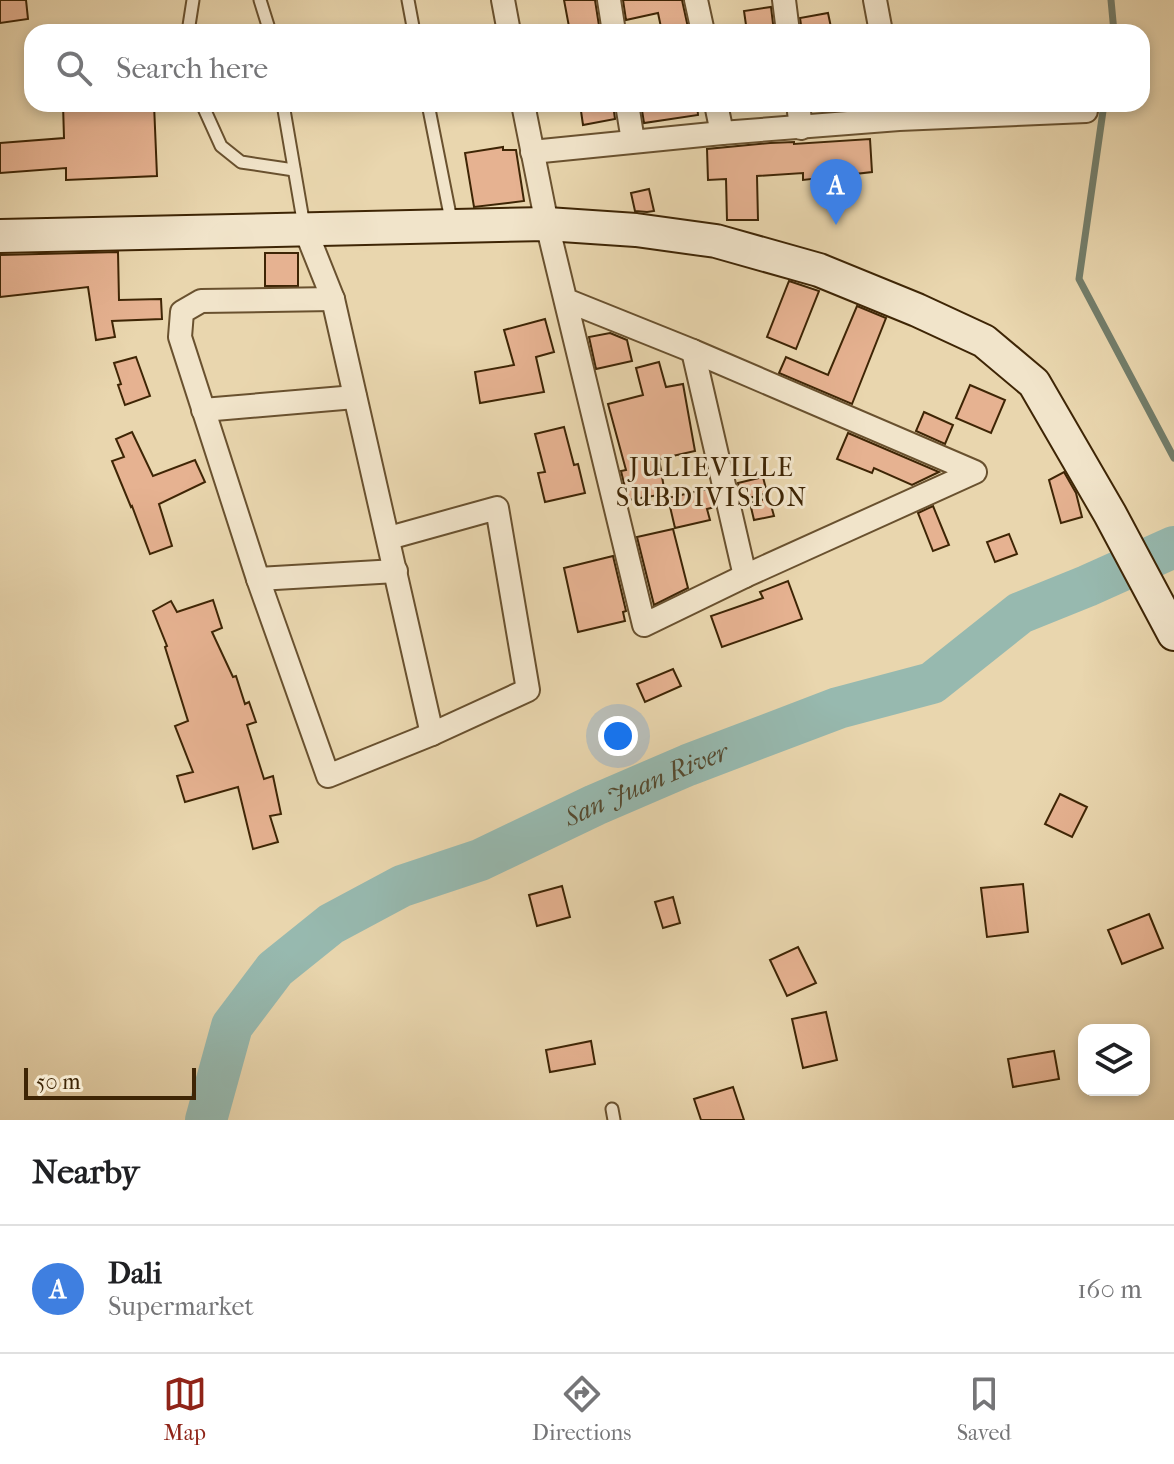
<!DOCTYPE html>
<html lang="en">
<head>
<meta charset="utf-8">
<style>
  :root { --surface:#fff; --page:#f6f6f6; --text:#202124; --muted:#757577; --line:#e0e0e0; --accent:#8f2418 }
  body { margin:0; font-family:"IM FELL French Canon",serif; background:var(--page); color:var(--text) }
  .controls { position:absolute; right:24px; bottom:24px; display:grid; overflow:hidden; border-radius:16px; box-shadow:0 4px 12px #0003 }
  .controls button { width:72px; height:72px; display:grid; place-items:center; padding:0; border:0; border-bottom:2px solid var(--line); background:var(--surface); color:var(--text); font:40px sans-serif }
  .scale { position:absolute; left:24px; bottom:20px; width:172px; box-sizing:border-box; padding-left:8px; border:4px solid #3e2505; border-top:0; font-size:22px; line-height:28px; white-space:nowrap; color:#3e2505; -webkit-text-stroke:6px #f1e4ca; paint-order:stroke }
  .you { position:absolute; left:618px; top:736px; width:28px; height:28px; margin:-20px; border:6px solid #fff; border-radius:50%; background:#1a73e8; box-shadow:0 0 0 12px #1a73e833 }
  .badge { display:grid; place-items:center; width:52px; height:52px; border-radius:50%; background:var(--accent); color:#fff; font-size:26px; font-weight:700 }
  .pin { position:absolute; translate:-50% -66px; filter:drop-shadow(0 2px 4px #0008) }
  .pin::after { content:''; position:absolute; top:42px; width:28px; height:24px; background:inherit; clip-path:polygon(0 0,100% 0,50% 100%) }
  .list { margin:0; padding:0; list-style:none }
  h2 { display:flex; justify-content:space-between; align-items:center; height:104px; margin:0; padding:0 32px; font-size:34px }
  h2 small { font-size:26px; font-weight:400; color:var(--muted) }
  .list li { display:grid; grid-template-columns:52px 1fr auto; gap:24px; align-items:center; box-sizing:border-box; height:128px; padding:0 32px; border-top:2px solid var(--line) }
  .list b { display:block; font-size:30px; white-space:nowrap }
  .list p { margin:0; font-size:26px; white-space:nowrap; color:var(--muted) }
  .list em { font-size:26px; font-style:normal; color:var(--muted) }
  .icon { flex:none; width:44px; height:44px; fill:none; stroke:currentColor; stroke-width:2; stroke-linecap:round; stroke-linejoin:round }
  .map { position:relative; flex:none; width:1174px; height:1120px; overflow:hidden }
  .search { position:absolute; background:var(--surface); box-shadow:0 4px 12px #0003; left:24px; right:24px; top:24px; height:88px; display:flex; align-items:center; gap:20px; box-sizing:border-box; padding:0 28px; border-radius:24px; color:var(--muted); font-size:30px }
  .sheet { height:232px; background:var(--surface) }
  nav { display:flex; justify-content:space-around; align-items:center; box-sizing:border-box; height:112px; border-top:2px solid var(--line); background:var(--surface); font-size:22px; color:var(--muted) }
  nav a { display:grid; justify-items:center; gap:4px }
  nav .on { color:var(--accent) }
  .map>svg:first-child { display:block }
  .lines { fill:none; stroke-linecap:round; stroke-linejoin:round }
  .stream { stroke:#737e6b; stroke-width:7 }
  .river { stroke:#97b9af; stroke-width:42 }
  .building { fill:#e6b291; stroke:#3e2505; stroke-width:2 }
  .lane-casing { stroke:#69512f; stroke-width:15 }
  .street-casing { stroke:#69512f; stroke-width:26 }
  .secondary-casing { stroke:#3e2505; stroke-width:36 }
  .lane { stroke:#f1e4ca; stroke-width:11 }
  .street { stroke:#f1e4ca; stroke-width:22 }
  .secondary { stroke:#f1e4ca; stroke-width:32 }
  .labels { text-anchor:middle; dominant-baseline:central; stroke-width:6; stroke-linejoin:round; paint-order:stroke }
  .neighbourhood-label { font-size:26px; letter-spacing:2px; fill:#3e2505; stroke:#f1e4ca }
  .water-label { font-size:26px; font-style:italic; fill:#544a30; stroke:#f1e4ca }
</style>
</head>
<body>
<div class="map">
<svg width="1174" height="1120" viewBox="0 0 1174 1120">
  <rect width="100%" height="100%" fill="#e9d6ae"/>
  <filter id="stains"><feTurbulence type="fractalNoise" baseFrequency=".0025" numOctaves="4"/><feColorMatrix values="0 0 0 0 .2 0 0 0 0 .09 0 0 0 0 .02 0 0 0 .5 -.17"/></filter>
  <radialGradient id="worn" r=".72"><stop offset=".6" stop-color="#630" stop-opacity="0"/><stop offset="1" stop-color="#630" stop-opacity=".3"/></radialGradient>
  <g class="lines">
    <g class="stream">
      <polyline points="1111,0 1114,32"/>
      <polyline points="1104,104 1079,279 1174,458"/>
    </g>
    <path class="river" id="s1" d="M 206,1120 L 232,1026 L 275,969 L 331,924 L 402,886 L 480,860 L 595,805 L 688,765 L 838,708 L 932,683 L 1020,613 L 1087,586 L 1174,547"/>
  </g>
  <g class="building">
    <polygon points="0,0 26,0 28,19 0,23"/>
    <polygon points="564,0 595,0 600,32 570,32"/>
    <polygon points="623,0 682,0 689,32 662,32 658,13 626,20"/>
    <polygon points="771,7 774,32 747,32 744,11"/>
    <polygon points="828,13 832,32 802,32 800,18"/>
    <polygon points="63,104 154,104 157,176 66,180 66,168 0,173 0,143 64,138"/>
    <polygon points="580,104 613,104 615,119 583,125"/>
    <polygon points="641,104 697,104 698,115 644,123"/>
    <polygon points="870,139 872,172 803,180 803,173 757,176 758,220 727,220 726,179 708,180 707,149 770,143 794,142 794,144"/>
    <polygon points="503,147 503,150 516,150 524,201 474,207 465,153"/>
    <polygon points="649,189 654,211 647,212 635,211 631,193"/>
    <polygon points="118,252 119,300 161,299 162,319 112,321 115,337 96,340 88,287 0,297 0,255"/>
    <rect x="265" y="253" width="33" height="33"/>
    <polygon points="789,281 819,291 796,349 767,337"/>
    <polygon points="857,306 886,318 852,404 779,373 786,357 828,375"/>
    <polygon points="545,319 554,352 536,357 544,392 480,403 475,372 514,365 504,330"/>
    <polygon points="610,333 627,340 632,361 596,369 589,337"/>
    <polygon points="136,357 150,396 125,405 118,385 121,384 114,363"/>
    <polygon points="659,362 666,387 683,384 695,451 659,459 665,494 628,500 621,471 626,470 608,404 643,395 636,368"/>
    <polygon points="970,385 1005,400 991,433 956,418"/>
    <polygon points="924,412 953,425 945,444 916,431"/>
    <polygon points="564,427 574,465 578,464 585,493 545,502 538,473 545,472 535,434"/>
    <polygon points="132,432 153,476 195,460 205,482 159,504 172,546 150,554 132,506 131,507 112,461 124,457 116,439"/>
    <polygon points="848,433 939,472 912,485 874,468 872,473 837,459"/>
    <polygon points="1064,472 1076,493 1082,517 1061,523 1049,480"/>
    <polygon points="763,477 767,493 742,500 738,483"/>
    <polygon points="703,490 711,490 715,507 707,509 710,520 675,528 668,498"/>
    <polygon points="769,498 774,516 754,520 750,503"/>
    <polygon points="933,506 949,545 933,551 918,513"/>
    <polygon points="673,529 688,588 654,605 637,537"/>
    <polygon points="1009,534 1017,554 995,562 987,542"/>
    <polygon points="613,556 626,611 623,612 625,621 578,632 564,568"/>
    <polygon points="788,581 802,619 722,647 711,616 763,598 760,592"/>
    <polygon points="213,600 222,628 212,632 233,677 236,676 245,704 249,702 256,722 247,725 264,779 273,776 281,814 270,816 278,842 253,849 238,787 185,802 177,776 193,772 175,726 188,721 165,647 167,646 153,611 171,601 177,612"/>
    <polygon points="673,669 681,686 645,702 637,684"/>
    <polygon points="1060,794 1087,807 1072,837 1045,824"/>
    <polygon points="1023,884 1028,932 987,937 981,888"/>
    <polygon points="562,886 570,917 537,926 529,895"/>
    <polygon points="673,897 680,923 663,928 655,902"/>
    <polygon points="1149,914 1163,948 1122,964 1108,930"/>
    <polygon points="798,947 816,983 787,996 770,960"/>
    <polygon points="826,1012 837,1060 803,1068 792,1019"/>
    <polygon points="591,1041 595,1064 550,1072 546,1050"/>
    <polygon points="1054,1051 1059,1079 1013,1087 1008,1059"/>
    <polygon points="733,1087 744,1120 701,1120 694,1099"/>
  </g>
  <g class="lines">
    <g class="lane-casing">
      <g id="lane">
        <polyline points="260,0 270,32"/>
        <polyline points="408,0 414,32"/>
        <polyline points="188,32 193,0"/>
        <polyline points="202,104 221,146 241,162 294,170"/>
        <polyline points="283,104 304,226"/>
        <polyline points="428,104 452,225"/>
        <polyline points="612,1109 614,1120"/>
      </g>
    </g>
    <g class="street-casing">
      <g id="street">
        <polyline points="503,0 509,32"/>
        <polyline points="609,0 614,32"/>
        <polyline points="696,0 703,32"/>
        <polyline points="784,0 788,32"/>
        <polyline points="875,0 881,32"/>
        <polyline points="523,104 547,224 644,625 745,576 975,472 693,351 566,300"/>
        <polyline points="627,104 633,141"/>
        <polyline points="716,104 722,133"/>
        <polyline points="798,104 801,128"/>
        <polyline points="532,152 722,133 899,119 1086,111"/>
        <polyline points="305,229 333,299 432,734"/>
        <polyline points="333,299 201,301 182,312 180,337 258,579 328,776 432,734 528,690 497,508 389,538"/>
        <polyline points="693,351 745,576"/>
        <polyline points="203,410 355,397"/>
        <polyline points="258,579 396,571"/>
      </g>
    </g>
    <g class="secondary-casing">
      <polyline id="secondary" points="0,236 547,224 636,230 716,241 819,270 917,310 984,341 1034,383 1110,514 1174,634"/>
    </g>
    <use href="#lane" class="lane"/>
    <use href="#street" class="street"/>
    <use href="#secondary" class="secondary"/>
  </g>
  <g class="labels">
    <g class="neighbourhood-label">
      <text x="712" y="467">JULIEVILLE<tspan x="712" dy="30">SUBDIVISION</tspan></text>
    </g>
    <g class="water-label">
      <text stroke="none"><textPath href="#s1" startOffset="586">San Juan River</textPath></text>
    </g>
  </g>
  <rect width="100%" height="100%" filter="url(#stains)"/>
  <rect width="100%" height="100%" fill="url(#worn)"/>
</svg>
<div class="controls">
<button><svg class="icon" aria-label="layers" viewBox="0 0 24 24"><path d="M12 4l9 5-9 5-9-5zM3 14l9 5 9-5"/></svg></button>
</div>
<div class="scale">50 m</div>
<div class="you"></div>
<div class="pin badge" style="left:836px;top:225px;background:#3f7fe0">A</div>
<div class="search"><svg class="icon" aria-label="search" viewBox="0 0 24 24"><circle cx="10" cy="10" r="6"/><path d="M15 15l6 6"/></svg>Search here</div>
</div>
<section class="sheet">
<h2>Nearby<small></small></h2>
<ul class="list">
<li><span class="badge" style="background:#3f7fe0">A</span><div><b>Dali</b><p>Supermarket</p></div><em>160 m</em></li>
</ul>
</section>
<nav>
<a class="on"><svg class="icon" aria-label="map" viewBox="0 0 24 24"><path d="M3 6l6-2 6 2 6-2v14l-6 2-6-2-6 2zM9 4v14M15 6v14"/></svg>Map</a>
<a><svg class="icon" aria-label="directions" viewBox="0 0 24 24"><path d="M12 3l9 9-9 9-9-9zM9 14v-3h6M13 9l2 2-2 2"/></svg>Directions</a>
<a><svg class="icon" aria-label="saved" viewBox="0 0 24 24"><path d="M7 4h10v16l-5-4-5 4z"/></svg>Saved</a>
</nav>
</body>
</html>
